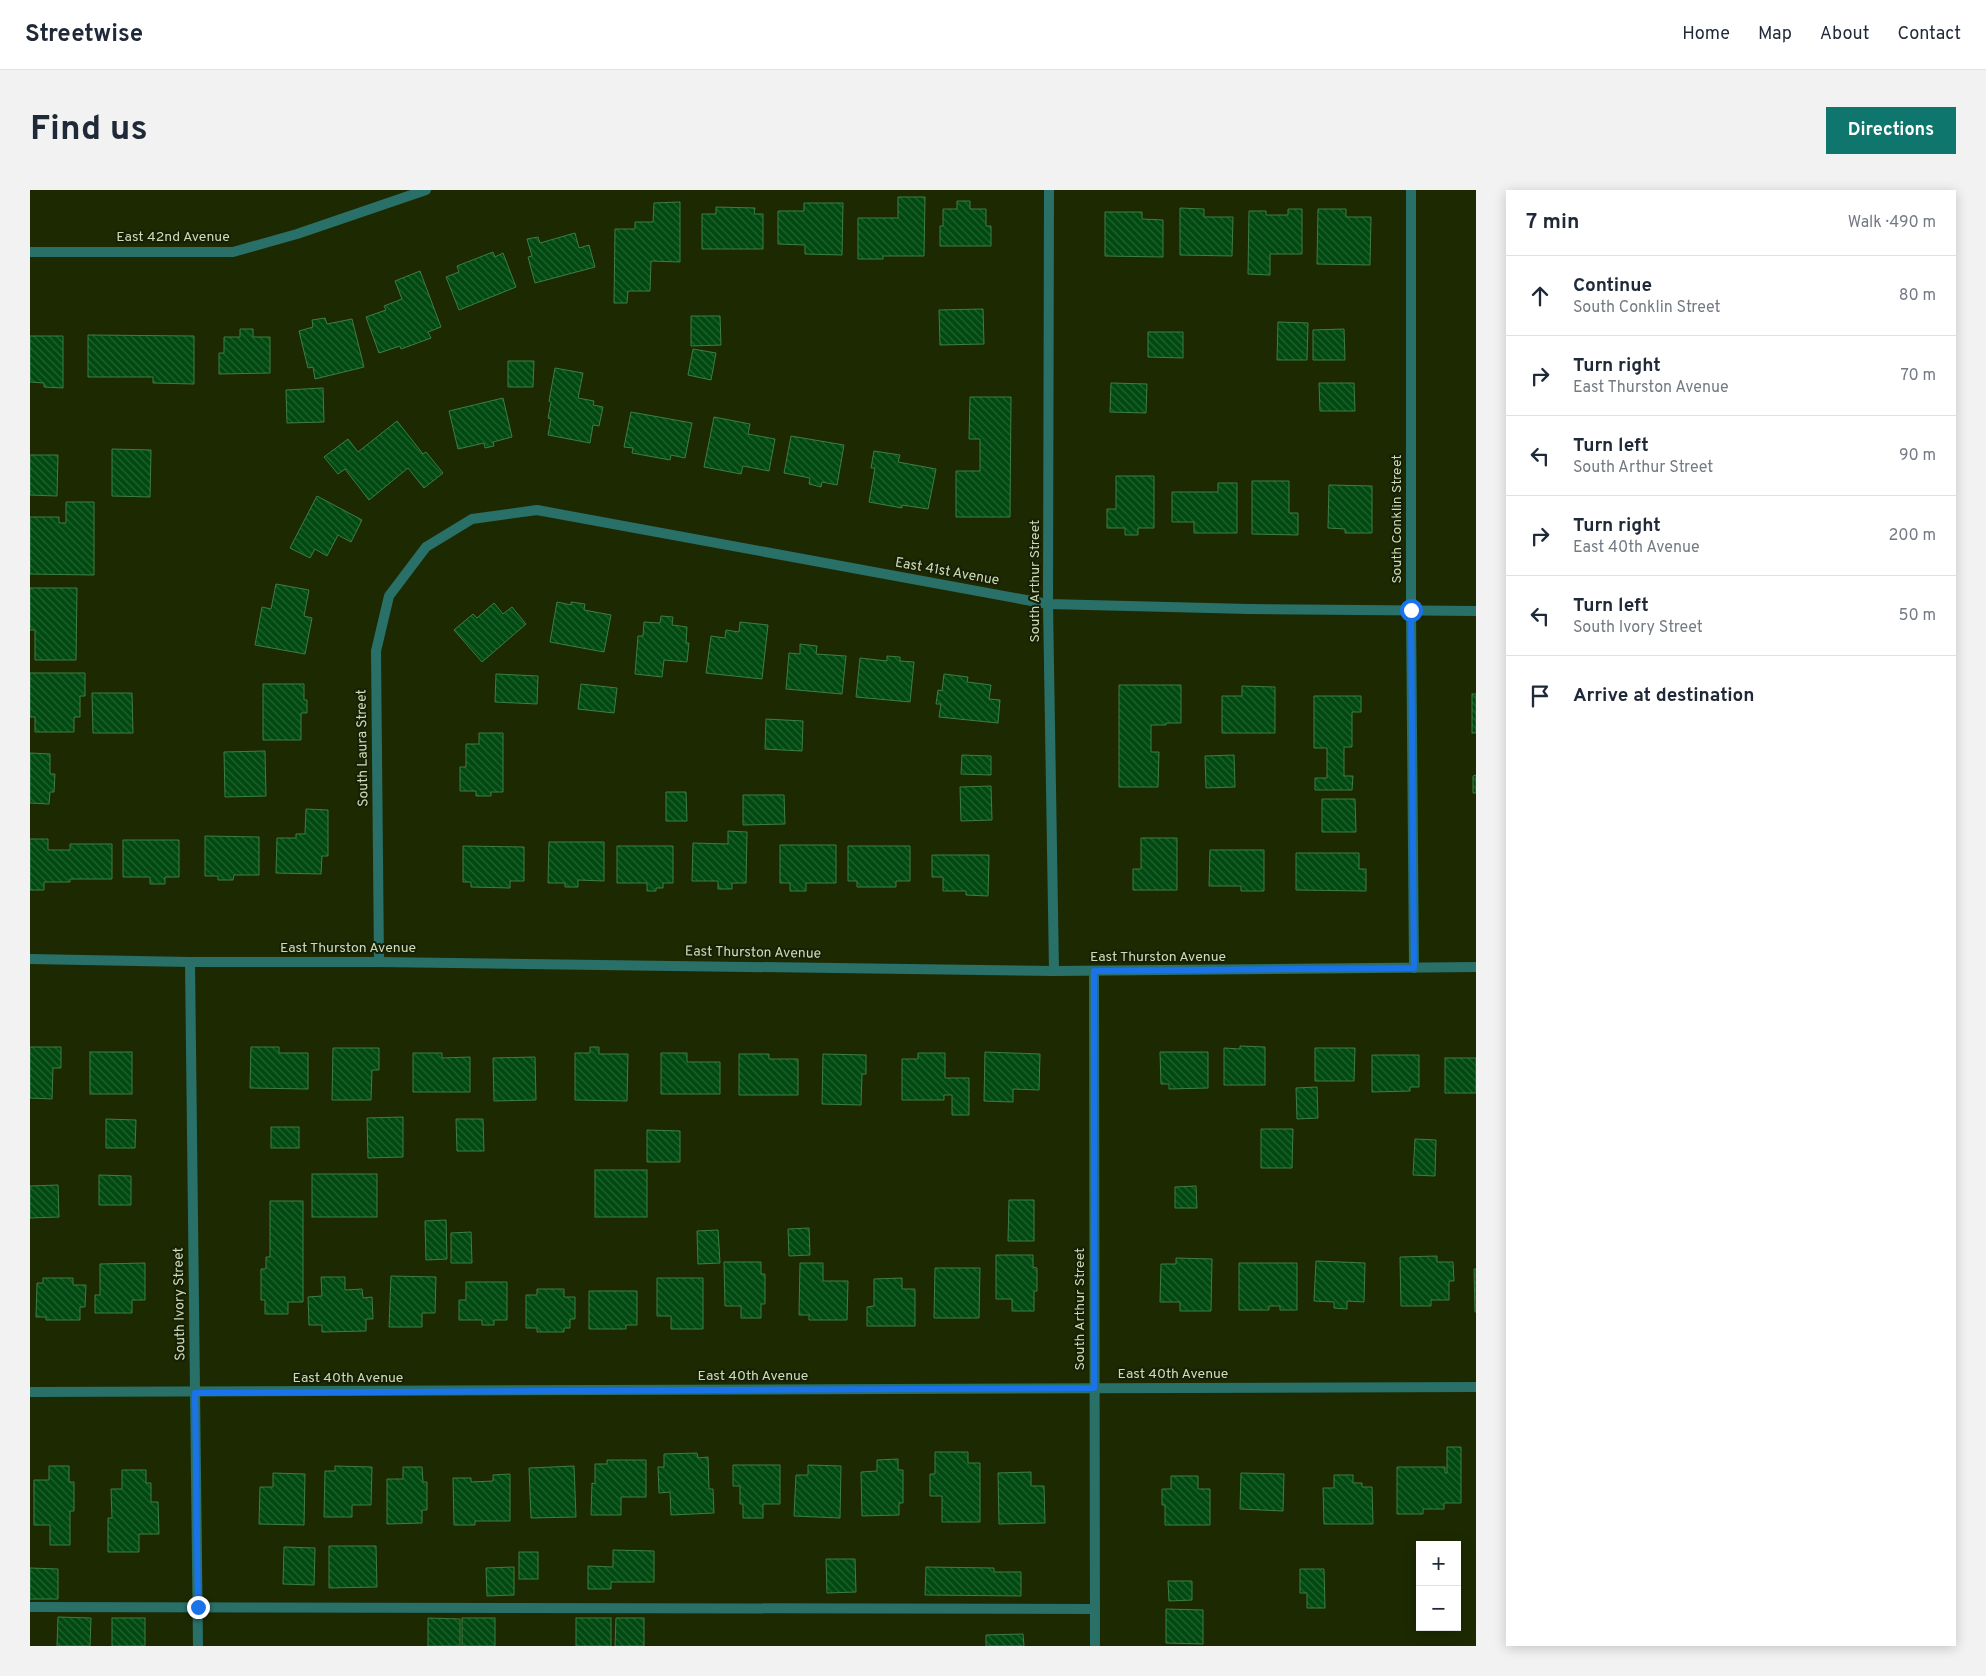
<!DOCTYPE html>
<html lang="en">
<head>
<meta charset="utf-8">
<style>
  :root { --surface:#fff; --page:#f2f2f3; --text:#1f2937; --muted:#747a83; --line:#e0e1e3; --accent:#0f766e }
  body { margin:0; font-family:Overpass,sans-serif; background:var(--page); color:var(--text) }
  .controls { position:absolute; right:15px; bottom:15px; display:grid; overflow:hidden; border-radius:0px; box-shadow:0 2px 12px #0003 }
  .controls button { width:45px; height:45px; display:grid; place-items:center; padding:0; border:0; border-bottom:1px solid var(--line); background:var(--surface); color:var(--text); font:25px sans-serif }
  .stop { position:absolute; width:15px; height:15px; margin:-11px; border:4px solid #1a73e8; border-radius:50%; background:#fff }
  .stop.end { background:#1a73e8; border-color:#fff; box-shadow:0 1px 5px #0008 }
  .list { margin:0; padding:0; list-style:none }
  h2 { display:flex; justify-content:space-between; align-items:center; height:65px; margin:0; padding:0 20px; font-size:21px }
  h2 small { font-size:16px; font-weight:400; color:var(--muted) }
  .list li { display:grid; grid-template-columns:32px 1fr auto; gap:15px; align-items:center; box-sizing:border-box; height:80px; padding:0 20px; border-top:1px solid var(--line) }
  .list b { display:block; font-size:19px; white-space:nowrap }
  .list p { margin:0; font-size:16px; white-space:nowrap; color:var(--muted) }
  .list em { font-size:16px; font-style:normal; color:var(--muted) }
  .icon { flex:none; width:28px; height:28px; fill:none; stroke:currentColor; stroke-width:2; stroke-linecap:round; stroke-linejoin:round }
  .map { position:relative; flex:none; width:1446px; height:1456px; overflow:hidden; border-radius:0px }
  header { display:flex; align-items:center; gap:30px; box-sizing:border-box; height:70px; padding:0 25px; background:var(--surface); border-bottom:1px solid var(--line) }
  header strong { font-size:24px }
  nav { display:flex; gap:28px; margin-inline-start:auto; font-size:18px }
  .intro { display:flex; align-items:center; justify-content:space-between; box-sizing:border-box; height:120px; padding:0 30px }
  h1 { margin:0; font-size:35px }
  .button { padding:12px 22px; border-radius:0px; background:var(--accent); color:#fff; font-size:18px; font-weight:700 }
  main { display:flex; gap:30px; padding:0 30px }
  aside { flex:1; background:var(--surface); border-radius:0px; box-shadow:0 2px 12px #0003 }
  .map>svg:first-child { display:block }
  .building { fill:url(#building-back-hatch); stroke:#3e7d43 }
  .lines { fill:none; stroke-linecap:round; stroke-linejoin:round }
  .lane { stroke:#297068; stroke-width:10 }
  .street { stroke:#297068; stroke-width:10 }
  .route { stroke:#1a73e8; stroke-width:6 }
  .labels { text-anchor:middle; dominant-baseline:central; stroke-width:4; stroke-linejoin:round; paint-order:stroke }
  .street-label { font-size:14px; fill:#cddcb5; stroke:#171f07 }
</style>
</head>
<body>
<header>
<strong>Streetwise</strong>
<nav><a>Home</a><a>Map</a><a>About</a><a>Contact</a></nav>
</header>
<div class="intro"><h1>Find us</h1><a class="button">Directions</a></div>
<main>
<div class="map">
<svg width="1446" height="1456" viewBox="0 0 1446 1456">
  <defs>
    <pattern id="building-back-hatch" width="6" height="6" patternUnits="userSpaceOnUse" patternTransform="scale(1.25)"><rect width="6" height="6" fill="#004911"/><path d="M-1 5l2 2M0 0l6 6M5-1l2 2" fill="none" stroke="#246331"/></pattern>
  </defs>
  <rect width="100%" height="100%" fill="#1d2a01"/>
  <g class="building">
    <polygon points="868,7 895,7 894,66 853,66 853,69 828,69 828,28 868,28"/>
    <polygon points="927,11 940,11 940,19 956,19 956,36 961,36 961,56 910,56 910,36 913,36 913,19 927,19"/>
    <polygon points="650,12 650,72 621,71 620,101 598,101 597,113 584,113 585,39 605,39 605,32 623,32 624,13"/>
    <polygon points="774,13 813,13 812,65 775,64 775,55 748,54 748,21 774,21"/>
    <polygon points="686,17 725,18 724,24 733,24 733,59 672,59 672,24 686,24"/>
    <polygon points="1150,18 1174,19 1174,27 1203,27 1202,66 1150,65"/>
    <polygon points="1258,19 1272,19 1272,64 1240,64 1240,85 1218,84 1219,21 1236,21 1236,25 1258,25"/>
    <polygon points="1288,19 1316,19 1316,27 1341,27 1340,75 1287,74"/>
    <polygon points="1075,22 1112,22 1112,29 1133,30 1133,67 1075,66"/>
    <polygon points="545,43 549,58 559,55 565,77 505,93 498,67 502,66 497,49 508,47 510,53"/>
    <polygon points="463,62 465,67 473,63 486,97 429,120 416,87 429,82 427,76"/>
    <polygon points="390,81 411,137 398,142 401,148 371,159 370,156 349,163 336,127 356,120 354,116 372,109 365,91"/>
    <polygon points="953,119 954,154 910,155 909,120"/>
    <polygon points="661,126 690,126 691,155 661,156"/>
    <polygon points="295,128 297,134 322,129 334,177 285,189 283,177 278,178 269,141 283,137 282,130"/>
    <polygon points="1248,132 1278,133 1277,170 1247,170"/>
    <polygon points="210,139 223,139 223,147 240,147 240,183 189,184 189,163 194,163 194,147 210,147"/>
    <polygon points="1314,139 1315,170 1283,170 1283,140"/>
    <polygon points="1118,142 1153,142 1153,168 1118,167"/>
    <polygon points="58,145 164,146 164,194 123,193 123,187 58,187"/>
    <polygon points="0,146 33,146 33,198 14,197 14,193 0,192"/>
    <polygon points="663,159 686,163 681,190 658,185"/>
    <polygon points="478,171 504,171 503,197 478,197"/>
    <polygon points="525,178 553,183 548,208 564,211 563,215 573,217 569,236 563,235 560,253 518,245 521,229 518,228 521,212 519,211"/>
    <polygon points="1081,193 1117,194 1116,223 1080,222"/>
    <polygon points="1289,193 1324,193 1325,221 1290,221"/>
    <polygon points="293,198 294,232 257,233 256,200"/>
    <polygon points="940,207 981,207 980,327 926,327 926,281 950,281 950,249 939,249"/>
    <polygon points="473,208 482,247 463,252 464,256 455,258 454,253 428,259 419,221"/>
    <polygon points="601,222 662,233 655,268 641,265 640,270 602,263 603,258 594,257"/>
    <polygon points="684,227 720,234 718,244 745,249 739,281 713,276 711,284 674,277"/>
    <polygon points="367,231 393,264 396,262 413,283 394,298 378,278 339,310 315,279 308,284 294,267 318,249 328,262"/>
    <polygon points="761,246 814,255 807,295 792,292 791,297 779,294 780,288 754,283"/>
    <polygon points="82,259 121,260 120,307 82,306"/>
    <polygon points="844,261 870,265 868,272 906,279 898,319 872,315 872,318 839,312 845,278 841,278"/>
    <polygon points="0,265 28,265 27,306 0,305"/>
    <polygon points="1086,286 1124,286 1124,338 1108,338 1108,345 1095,345 1095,338 1077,338 1077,319 1086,319"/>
    <polygon points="1222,291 1259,291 1259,323 1268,323 1268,345 1222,344"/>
    <polygon points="1188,293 1207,293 1207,343 1164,343 1164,332 1142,332 1142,302 1188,302"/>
    <polygon points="1299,295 1342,296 1342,343 1315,343 1315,339 1298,338"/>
    <polygon points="287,306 332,330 321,352 308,345 297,366 285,359 280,368 260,358"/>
    <polygon points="36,312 64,312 64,385 0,384 0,327 29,327 29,333 36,333"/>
    <polygon points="246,394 279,400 274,426 282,428 275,464 225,455 232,417 241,419"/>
    <polygon points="0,398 47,398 46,470 5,470 5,440 0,440"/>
    <polygon points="527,412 541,415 541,412 555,414 554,420 581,425 574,462 520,452"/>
    <polygon points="464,413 473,424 482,417 496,434 452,472 424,440 443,424 447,428"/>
    <polygon points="631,426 643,427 642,435 657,437 656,453 659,453 657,472 634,470 632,487 605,484 608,446 613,446 614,432 630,433"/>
    <polygon points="710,432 738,435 732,489 676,483 681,446 695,448 696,440 709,442"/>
    <polygon points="770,454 787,456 786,464 816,466 812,504 756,499 759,463 770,464"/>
    <polygon points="857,466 870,467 870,471 884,472 880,512 826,507 830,468 857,471"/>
    <polygon points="0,483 55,483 55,506 50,506 50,527 44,527 44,542 5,542 5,527 0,527"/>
    <polygon points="466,484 508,486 507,514 465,512"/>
    <polygon points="914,484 938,487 937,492 961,495 959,509 970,510 968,533 909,527 911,514 906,514 908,500 912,501"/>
    <polygon points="233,494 274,494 274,510 277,510 277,523 271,523 271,550 233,550"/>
    <polygon points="551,494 587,498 584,523 548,519"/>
    <polygon points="1089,495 1151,495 1151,533 1136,533 1136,535 1121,535 1121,562 1129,562 1128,597 1089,597"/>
    <polygon points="1212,496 1245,497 1245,543 1192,543 1192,506 1212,506"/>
    <polygon points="62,503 102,503 103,543 63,543"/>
    <rect x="1442" y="504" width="4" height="39"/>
    <polygon points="1284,506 1331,506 1331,522 1322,522 1322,557 1314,557 1314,586 1323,586 1322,600 1285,600 1285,588 1297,588 1297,558 1284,558"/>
    <polygon points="736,529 773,531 772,561 735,559"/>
    <polygon points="449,543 473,543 473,602 461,602 461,606 446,606 446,601 430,601 430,577 436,577 436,554 449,554"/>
    <polygon points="235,561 236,606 195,607 194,562"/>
    <polygon points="0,563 20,564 20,584 25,584 24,602 20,602 19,614 0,613"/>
    <polygon points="932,565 961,566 961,585 931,584"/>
    <polygon points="1204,565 1205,597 1176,598 1175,566"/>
    <polygon points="1446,585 1446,603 1443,603 1443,586"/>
    <polygon points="961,596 962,630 931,631 930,597"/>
    <polygon points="636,602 656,602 657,631 636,631"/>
    <polygon points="713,605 754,605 755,634 713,635"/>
    <polygon points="1292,609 1325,609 1326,642 1292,642"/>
    <polygon points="276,619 298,620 298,666 292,666 291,684 246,683 247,648 266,648 266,644 275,644"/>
    <polygon points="698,641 717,642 716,693 702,693 702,699 688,699 688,691 662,691 663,653 698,654"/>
    <polygon points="175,646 229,647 229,685 204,685 203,690 188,690 188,686 175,686"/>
    <polygon points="1111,648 1147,648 1147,700 1103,700 1103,679 1111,679"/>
    <polygon points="0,649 18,649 18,660 40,660 40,654 82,654 82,689 40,689 40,692 14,692 14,700 0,700"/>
    <polygon points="93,650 149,650 149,687 135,687 135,694 120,694 120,687 93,687"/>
    <polygon points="519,652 574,652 574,691 548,690 548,697 535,697 535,693 518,693"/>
    <polygon points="750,655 806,655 806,693 776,693 776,701 760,701 760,693 750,693"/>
    <polygon points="433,656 494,657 494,691 480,691 480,698 441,697 441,692 433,692"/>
    <polygon points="587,656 643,656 643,693 633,693 633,698 626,698 626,701 617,701 617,693 587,693"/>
    <polygon points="818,656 880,656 880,691 866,691 866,697 827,697 827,691 818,691"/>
    <polygon points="1180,660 1234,660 1234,701 1211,701 1211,696 1179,696"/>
    <polygon points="1266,663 1329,663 1329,679 1336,679 1336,701 1266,700"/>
    <polygon points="902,665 959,665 958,706 936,705 936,701 913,701 913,687 902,687"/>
    <polygon points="1210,856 1235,857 1235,895 1194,895 1194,858 1210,859"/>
    <polygon points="0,857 31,857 31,878 23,878 22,909 0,908"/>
    <polygon points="221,857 249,857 249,863 278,863 278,899 220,898"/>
    <polygon points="560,857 569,857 569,864 598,864 597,911 545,910 545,863 560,863"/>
    <polygon points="303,858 349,858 349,880 342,880 341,910 302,910"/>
    <polygon points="1285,858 1325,858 1324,891 1285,891"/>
    <rect x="60" y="862" width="42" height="42"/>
    <polygon points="955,862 1010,864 1009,900 983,899 983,912 954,911"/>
    <polygon points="1130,862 1178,862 1178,898 1139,899 1139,894 1131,894"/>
    <polygon points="383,863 412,863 412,868 440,867 440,902 383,902"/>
    <polygon points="631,863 657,863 657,872 690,872 690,904 631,904"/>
    <polygon points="888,863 915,863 915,888 939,888 939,925 922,925 922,905 914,905 914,910 872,910 872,869 888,869"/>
    <polygon points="709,864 739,864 739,869 768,869 768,905 709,905"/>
    <polygon points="793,864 836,865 836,884 832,884 831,915 792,914"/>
    <polygon points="1342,865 1389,865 1389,897 1380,897 1380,901 1342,902"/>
    <polygon points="505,867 506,910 464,911 463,868"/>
    <rect x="1415" y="868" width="31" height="35"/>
    <polygon points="1287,897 1288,928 1267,929 1266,898"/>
    <polygon points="373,927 373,967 338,968 337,928"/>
    <polygon points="76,929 106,930 105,958 76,958"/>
    <polygon points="426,929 453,929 454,961 427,961"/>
    <rect x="241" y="937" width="28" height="21"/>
    <polygon points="1231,939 1263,939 1262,978 1231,978"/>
    <polygon points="617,940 650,941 650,972 617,972"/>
    <polygon points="1385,949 1406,950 1405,986 1383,985"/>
    <rect x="565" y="980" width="52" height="47"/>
    <rect x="282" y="984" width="65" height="43"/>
    <polygon points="69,985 101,986 101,1015 69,1015"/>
    <polygon points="28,995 29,1027 0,1028 0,996"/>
    <polygon points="1166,996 1167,1018 1145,1018 1145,997"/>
    <polygon points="979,1010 1004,1010 1004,1051 978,1051"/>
    <polygon points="240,1011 273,1011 273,1112 258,1112 258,1124 235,1124 235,1110 231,1110 231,1079 236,1079 236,1067 240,1067"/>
    <polygon points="416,1030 417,1069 396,1070 395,1031"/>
    <polygon points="779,1038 780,1065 759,1066 758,1039"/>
    <polygon points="688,1040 690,1073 668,1074 667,1041"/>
    <polygon points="441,1042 442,1073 421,1073 421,1043"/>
    <polygon points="966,1065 1003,1065 1003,1077 1007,1078 1007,1101 1004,1101 1004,1121 982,1121 982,1109 966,1109"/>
    <polygon points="1407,1066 1407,1072 1423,1072 1424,1091 1419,1091 1419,1110 1401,1110 1401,1116 1371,1116 1370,1067"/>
    <polygon points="1146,1068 1182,1069 1181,1121 1150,1121 1150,1112 1130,1112 1131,1074 1146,1074"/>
    <polygon points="1286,1071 1335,1073 1334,1112 1317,1111 1317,1119 1304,1118 1304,1112 1284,1111"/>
    <polygon points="694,1072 731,1072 731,1084 735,1084 735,1114 731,1114 731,1128 711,1128 711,1116 695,1116"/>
    <polygon points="115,1073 115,1110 102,1110 102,1123 65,1123 65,1105 70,1105 70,1074"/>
    <polygon points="770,1073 793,1073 793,1091 818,1091 817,1130 779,1130 779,1125 769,1125"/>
    <polygon points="1209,1073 1267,1073 1267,1120 1250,1120 1250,1116 1239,1116 1239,1120 1209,1120"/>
    <polygon points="905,1078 950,1078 949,1128 904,1128"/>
    <polygon points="1444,1079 1446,1079 1446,1122 1445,1122"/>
    <polygon points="361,1086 406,1087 405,1123 392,1123 392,1137 359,1137"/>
    <polygon points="291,1087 315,1087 315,1100 332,1099 333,1108 342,1107 343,1129 336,1129 336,1141 292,1142 292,1135 279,1135 278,1107 292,1106"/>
    <polygon points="13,1088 43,1088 43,1095 56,1095 55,1117 50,1117 50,1130 16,1130 16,1127 6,1127 7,1093 13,1093"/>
    <polygon points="627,1088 673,1088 673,1139 641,1139 641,1126 627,1126"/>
    <polygon points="872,1088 872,1099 885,1099 885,1136 837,1136 837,1117 844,1116 844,1089"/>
    <polygon points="436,1092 477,1092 477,1130 464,1130 464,1135 452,1135 452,1130 429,1130 429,1110 436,1110"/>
    <polygon points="507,1099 534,1099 534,1107 545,1107 545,1129 540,1129 540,1138 534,1138 534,1142 507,1142 507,1138 496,1138 496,1105 507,1105"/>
    <polygon points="559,1101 607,1101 607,1135 596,1135 596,1139 559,1139"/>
    <polygon points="1417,1257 1431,1257 1431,1313 1414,1313 1414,1319 1393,1319 1393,1324 1367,1324 1367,1277 1415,1277 1415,1283 1417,1283"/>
    <polygon points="905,1262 938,1262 938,1273 950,1273 950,1332 912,1332 912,1306 900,1306 900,1284 905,1284"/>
    <polygon points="667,1263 668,1268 678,1267 679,1299 683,1299 684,1323 641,1325 640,1302 629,1303 628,1277 634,1277 634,1264"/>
    <polygon points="868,1269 868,1280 873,1280 873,1313 869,1313 869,1325 832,1326 831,1282 847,1281 847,1270"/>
    <polygon points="577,1270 616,1270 616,1307 591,1307 591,1325 561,1325 562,1293 565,1294 565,1274 577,1274"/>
    <polygon points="703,1275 750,1275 750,1314 733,1314 733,1328 713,1328 713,1314 710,1314 710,1296 703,1296"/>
    <polygon points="778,1275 811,1276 810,1328 764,1326 766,1285 778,1285"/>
    <polygon points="19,1276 39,1276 39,1292 44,1292 44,1321 40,1321 40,1355 20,1355 20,1335 4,1335 4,1290 19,1290"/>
    <polygon points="305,1276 342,1277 341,1315 322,1315 322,1327 294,1327 295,1281 305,1281"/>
    <polygon points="544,1276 546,1327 501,1328 499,1278"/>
    <polygon points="373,1277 392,1277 393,1292 397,1292 397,1320 392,1320 392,1333 357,1334 357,1289 373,1289"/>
    <polygon points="92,1280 116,1280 116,1293 121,1293 121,1312 128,1312 129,1344 109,1344 109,1362 78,1362 78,1328 82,1328 81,1299 92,1299"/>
    <polygon points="1001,1282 1001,1296 1014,1296 1015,1333 969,1334 968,1283"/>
    <polygon points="243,1283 275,1284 274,1335 229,1334 230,1297 243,1297"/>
    <polygon points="1211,1283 1254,1284 1253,1321 1210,1319"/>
    <polygon points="480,1284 480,1331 445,1331 445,1335 424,1335 423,1288 441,1288 441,1292 463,1291 463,1285"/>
    <polygon points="1304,1285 1323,1285 1323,1293 1332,1293 1332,1297 1342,1297 1343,1334 1294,1334 1293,1298 1304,1298"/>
    <polygon points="1141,1286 1168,1286 1168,1299 1180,1299 1180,1335 1135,1335 1135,1315 1132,1315 1132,1299 1141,1299"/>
    <polygon points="299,1356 346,1356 347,1397 299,1398"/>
    <polygon points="254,1357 285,1358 284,1395 253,1394"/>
    <polygon points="583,1360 624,1361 624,1392 581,1392 581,1399 558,1399 558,1376 583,1377"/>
    <rect x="489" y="1362" width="19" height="27"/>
    <polygon points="796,1369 825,1369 826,1402 797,1403"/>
    <polygon points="484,1377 484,1405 457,1406 456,1378"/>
    <polygon points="896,1377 964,1378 964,1382 991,1382 991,1406 895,1405"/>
    <polygon points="0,1378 28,1379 28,1409 0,1409"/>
    <polygon points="1270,1379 1294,1379 1295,1418 1277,1418 1277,1403 1270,1403"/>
    <polygon points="1138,1391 1162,1391 1162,1410 1139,1411"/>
    <polygon points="1136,1419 1173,1420 1173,1454 1136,1453"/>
    <polygon points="28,1427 61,1428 60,1456 27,1456"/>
    <rect x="82" y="1428" width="33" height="28"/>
    <polygon points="398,1428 430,1429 430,1456 398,1456"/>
    <rect x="432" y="1428" width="33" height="28"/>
    <rect x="546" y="1428" width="35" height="28"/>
    <polygon points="586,1428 614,1428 614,1456 585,1456"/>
    <polygon points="993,1444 994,1456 956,1456 956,1445"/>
  </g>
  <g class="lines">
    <polyline class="lane" points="0,1417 1065,1419"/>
    <g class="street">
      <polyline points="1019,0 1018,414 1024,781"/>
      <polyline points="1381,0 1381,420 1384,778"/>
      <polyline points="0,62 203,62 267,44 396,0"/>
      <polyline points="0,769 160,772 349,772 1024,781 1446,777"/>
      <polyline points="160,772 168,1456"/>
      <polyline points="349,772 346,461 359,406 396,357 442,329 507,320 1018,414 1219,419 1446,421"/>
      <polyline points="1064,781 1065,1456"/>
      <polyline points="0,1202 1446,1197"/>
    </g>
  </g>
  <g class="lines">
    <polyline class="route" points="168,1417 165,1203 1064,1198 1064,781 1384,778 1381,420"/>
  </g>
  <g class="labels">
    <g class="street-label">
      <text x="143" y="47">East 42nd Avenue</text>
      <text transform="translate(1367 329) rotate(-90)">South Conklin Street</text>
      <text transform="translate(917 382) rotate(10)">East 41st Avenue</text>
      <text transform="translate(1005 391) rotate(-90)">South Arthur Street</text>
      <text transform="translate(333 558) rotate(-91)">South Laura Street</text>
      <text x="318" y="758">East Thurston Avenue</text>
      <text transform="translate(723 763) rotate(1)">East Thurston Avenue</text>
      <text x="1128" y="767">East Thurston Avenue</text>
      <text transform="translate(150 1114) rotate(-91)">South Ivory Street</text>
      <text transform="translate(1050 1119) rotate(-90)">South Arthur Street</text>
      <text x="1143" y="1184">East 40th Avenue</text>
      <text x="723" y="1186">East 40th Avenue</text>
      <text x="318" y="1188">East 40th Avenue</text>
    </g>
  </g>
</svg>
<div class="controls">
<button>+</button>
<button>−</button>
</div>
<div class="stop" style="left:1381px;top:420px"></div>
<div class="stop end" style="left:168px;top:1417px"></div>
</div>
<aside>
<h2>7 min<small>Walk · 490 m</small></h2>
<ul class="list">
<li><svg class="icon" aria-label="ahead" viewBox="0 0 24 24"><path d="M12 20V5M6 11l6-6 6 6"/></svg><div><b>Continue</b><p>South Conklin Street</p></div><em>80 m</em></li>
<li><svg class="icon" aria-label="right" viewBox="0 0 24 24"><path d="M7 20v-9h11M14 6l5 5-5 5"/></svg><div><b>Turn right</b><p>East Thurston Avenue</p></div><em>70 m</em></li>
<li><svg class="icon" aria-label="left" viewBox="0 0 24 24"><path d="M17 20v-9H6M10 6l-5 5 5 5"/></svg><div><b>Turn left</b><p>South Arthur Street</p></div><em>90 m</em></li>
<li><svg class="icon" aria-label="right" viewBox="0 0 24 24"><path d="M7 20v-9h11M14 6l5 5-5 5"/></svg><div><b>Turn right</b><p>East 40th Avenue</p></div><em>200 m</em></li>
<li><svg class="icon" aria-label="left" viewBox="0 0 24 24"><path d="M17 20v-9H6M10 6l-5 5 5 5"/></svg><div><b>Turn left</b><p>South Ivory Street</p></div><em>50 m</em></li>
<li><svg class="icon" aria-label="arrive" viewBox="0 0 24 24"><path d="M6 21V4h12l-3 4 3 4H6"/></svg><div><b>Arrive at destination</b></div></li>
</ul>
</aside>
</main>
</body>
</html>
